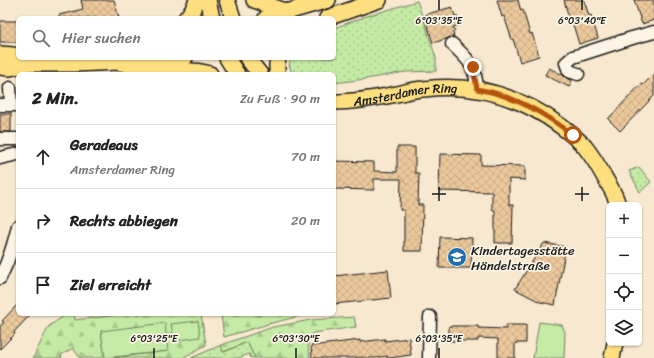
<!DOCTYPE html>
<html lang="de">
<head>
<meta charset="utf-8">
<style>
  :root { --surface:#fff; --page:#f2f2f2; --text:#222; --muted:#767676; --line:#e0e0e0 }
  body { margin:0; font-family:Sriracha,sans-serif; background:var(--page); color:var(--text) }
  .controls { position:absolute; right:12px; bottom:12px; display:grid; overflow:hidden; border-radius:6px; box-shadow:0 1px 3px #0004 }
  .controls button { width:36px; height:36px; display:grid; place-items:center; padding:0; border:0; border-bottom:1px solid var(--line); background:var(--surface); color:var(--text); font:20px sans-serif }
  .stop { position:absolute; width:12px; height:12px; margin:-9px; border:3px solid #b45309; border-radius:50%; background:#fff }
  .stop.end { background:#b45309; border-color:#fff; box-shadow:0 1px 4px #0008 }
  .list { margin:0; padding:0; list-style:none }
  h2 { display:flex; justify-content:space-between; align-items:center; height:52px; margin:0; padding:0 16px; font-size:17px }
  h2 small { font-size:13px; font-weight:400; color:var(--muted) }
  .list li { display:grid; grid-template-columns:26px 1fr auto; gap:12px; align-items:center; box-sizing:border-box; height:64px; padding:0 16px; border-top:1px solid var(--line) }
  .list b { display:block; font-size:15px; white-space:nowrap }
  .list p { margin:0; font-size:13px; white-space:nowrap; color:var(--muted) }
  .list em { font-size:13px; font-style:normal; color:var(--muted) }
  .icon { flex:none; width:22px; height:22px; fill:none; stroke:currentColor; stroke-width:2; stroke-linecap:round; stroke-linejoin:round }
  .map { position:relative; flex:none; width:654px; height:358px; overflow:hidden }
  .search { position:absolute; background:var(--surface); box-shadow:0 1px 3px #0004; left:16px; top:16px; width:320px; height:44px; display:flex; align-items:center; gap:10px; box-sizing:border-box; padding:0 14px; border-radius:6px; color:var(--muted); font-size:15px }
  .panel { position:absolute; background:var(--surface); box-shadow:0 1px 3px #0004; left:16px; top:72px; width:320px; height:244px; border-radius:6px }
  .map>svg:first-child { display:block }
  .green { fill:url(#green-dots); stroke:#708360 }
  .forest { fill:url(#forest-firs); stroke:#708360 }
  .pitch { fill:#c4eaa5; stroke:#708360 }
  .building { fill:url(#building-cross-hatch); stroke:#1c1c1c }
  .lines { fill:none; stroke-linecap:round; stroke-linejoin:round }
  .minor-casing { stroke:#1c1c1c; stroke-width:15 }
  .major-casing { stroke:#1c1c1c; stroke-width:18 }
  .minor { stroke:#fcf5e5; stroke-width:12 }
  .major { stroke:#fedf80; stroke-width:15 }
  .route { stroke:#b45309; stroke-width:5 }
  .ticks { fill:none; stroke:#1c1c1c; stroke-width:1.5 }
  .labels { text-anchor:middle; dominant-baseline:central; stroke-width:3.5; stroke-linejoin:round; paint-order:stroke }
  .street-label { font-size:13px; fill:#1c1c1c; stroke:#fcf5e5 }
  .poi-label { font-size:13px; fill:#1c1c1c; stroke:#fcf5e5; text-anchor:start }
  .ticks-label { font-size:10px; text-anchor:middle; fill:#1c1c1c; stroke:#fcf5e5; stroke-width:3.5; stroke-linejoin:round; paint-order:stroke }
</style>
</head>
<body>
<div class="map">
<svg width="654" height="358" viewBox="0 0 654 358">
  <defs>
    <pattern id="green-dots" width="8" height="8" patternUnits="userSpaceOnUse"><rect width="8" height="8" fill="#c4eaa5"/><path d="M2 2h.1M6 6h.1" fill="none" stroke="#a8c88d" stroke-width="1.8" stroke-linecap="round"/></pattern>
    <pattern id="forest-firs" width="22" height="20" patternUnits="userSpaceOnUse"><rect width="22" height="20" fill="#c4eaa5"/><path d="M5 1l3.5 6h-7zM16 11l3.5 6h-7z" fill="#a8c88d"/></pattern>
    <pattern id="building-cross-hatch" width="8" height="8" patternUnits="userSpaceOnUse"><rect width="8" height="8" fill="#ebc89c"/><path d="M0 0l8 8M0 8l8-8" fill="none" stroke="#c9ab86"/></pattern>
  </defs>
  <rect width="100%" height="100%" fill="#f7e8cf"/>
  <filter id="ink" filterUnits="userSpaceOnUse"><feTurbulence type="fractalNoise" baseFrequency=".025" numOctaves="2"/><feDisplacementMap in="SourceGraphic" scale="8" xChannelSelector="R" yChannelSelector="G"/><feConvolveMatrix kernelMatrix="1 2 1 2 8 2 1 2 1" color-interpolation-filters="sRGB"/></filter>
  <g filter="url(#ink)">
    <g class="green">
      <polygon points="417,1 424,21 436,58 436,71 405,72 366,79 334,83 334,74 292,73 289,65 291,58 334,58 334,28 367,16"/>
      <polygon points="639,167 651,182 640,192 629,171"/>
      <polygon points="247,342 255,358 251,358 249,354 239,358 191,358 221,345 224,352"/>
    </g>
    <g class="forest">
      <polygon points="67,314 74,314 75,320 126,314 201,314 206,345 182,358 111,358 168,351 101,331 105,358 80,358 73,348 61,355 62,358 33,358 49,326"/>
      <polygon points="221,314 308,314 272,323 224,337"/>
      <polygon points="354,317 356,327 313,333 307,338 310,358 255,358 247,342 223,352 221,345 273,327 311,320"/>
    </g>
    <g class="pitch">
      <polygon points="198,321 200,337 174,341 171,324"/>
      <polygon points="539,322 562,325 565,332 564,358 533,358"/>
      <polygon points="165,323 168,351 105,358 101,331"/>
    </g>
    <g class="building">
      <polygon points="81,0 114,0 119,18 59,18 59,15 83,9"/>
      <polygon points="497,0 518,0 521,11 523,10 530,34 532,33 539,56 520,62 513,39 512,40 504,16 502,17"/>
      <polygon points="564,0 584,0 589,16 591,15 598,38 579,44 572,21 570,22"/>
      <polygon points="634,0 653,0 654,4 654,20 642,24"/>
      <polygon points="452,7 455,16 457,16 460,25 453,27 455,31 453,32 454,37 450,37 446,39 433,43 424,15"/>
      <rect x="0" y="21" width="18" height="21"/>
      <polygon points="549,68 563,75 566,78 572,80 569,87 545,75"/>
      <polygon points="654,74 654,96 620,131 608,119 641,84 643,85"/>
      <rect x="0" y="114" width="11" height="18"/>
      <polygon points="397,147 415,147 415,173 419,173 418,205 423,205 422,251 404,251 404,210 400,210 401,179 374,179 374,190 334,189 334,161 374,162 374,171 397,172"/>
      <polygon points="440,154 481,155 481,165 525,166 525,180 509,179 509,205 513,205 512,243 495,243 495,210 492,210 492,192 439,191"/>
      <polygon points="440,237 472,238 471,268 439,268"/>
      <polygon points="544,243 566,247 555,305 540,302 515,289"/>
      <polygon points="388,270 391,298 334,304 334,276"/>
      <polygon points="18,304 18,314 31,314 14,332 15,334 0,349 0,326 4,322 2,321"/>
      <polygon points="506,325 526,325 526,343 515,343 515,358 498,358 498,339 478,338 478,341 449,341 449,326 478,326 478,328 506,329"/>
      <polygon points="409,338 411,355 389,358 387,358 387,356 375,358 362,358 362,357 351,358 312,358 311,346 360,340 360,342 385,339 385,341"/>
    </g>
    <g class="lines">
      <g class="minor-casing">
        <g id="minor">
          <path d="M 452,44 C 459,51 468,58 472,67 C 476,73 476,82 477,89"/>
          <polyline points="578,74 569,71 566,63 573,57 632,38 654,32"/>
          <polyline points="10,88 11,105"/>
          <polyline points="0,105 18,105"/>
          <polyline points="0,139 18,139"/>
          <polyline points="0,158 18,154"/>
          <path d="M 0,278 C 8,262 14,244 18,226"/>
          <polyline points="429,358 430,317"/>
        </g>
      </g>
      <g class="major-casing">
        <g id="major">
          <polyline points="208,0 212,18"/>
          <polyline points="227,0 233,18"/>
          <polyline points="254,0 288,12"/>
          <polyline points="186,18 192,11 197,0"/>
          <polyline points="266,18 328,0"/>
          <polyline points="327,18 379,0"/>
          <polyline points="0,54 13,55 18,58"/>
          <polyline points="227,58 237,74"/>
          <polyline points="247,58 260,74"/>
          <polyline points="0,67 10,68 28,64 74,64 118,62 128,65 185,58"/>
          <path d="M 147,74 C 169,72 188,68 210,74"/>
          <polyline points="277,74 277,64 278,58"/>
          <path id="s1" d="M 334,102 C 355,102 377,98 397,94 C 406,92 415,89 424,89 C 475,83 521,96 562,127 C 570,133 578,139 585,147 C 593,157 600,169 606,180 C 611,188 616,196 618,205"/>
          <polyline points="612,358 615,343"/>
        </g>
      </g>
      <use href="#minor" class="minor"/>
      <use href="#major" class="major"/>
    </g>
  </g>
  <g class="lines" filter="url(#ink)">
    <path class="route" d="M 473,67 L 477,89 C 485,91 493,92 501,95 C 528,104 551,118 573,135"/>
  </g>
  <path class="ticks" d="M 439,0 L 439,10M 582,0 L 582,10M 439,187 L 439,201M 582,187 L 582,201M 432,194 L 446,194M 575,194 L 589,194M 154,348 L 154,358M 296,348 L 296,358M 439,348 L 439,358"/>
  <defs>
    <g id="school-disc" transform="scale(1)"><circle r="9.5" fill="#1f6fb2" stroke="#fcf5e5"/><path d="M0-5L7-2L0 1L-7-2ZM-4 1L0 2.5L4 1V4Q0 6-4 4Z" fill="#fff"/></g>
  </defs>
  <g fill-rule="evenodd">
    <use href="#school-disc" x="457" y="257"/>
  </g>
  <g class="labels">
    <g class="street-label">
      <text stroke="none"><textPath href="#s1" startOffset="72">Amsterdamer Ring</textPath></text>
    </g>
    <g class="poi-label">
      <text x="471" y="250">Kindertagesstätte<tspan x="471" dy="15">Händelstraße</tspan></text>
    </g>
  </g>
  <g class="ticks-label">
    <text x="439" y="24">6°03'35"E</text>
    <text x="582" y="24">6°03'40"E</text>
    <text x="154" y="342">6°03'25"E</text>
    <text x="296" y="342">6°03'30"E</text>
    <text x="439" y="342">6°03'35"E</text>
  </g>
</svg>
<div class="controls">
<button>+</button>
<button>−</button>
<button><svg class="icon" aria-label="locate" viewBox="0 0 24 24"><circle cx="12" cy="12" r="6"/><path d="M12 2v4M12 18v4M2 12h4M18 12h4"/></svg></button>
<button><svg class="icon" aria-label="layers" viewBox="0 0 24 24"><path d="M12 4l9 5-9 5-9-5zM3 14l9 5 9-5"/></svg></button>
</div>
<div class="stop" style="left:573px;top:135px"></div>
<div class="stop end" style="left:473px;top:67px"></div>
<div class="search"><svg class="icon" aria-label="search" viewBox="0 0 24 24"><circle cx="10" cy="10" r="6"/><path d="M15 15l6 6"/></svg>Hier suchen</div>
<section class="panel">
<h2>2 Min.<small>Zu Fuß · 90 m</small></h2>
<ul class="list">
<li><svg class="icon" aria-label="ahead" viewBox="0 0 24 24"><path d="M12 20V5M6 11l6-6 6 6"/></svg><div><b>Geradeaus</b><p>Amsterdamer Ring</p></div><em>70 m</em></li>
<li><svg class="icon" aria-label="right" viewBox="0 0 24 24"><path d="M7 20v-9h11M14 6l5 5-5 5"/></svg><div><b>Rechts abbiegen</b></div><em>20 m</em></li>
<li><svg class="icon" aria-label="arrive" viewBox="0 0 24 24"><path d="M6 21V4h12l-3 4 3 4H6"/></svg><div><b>Ziel erreicht</b></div></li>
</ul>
</section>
</div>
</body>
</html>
